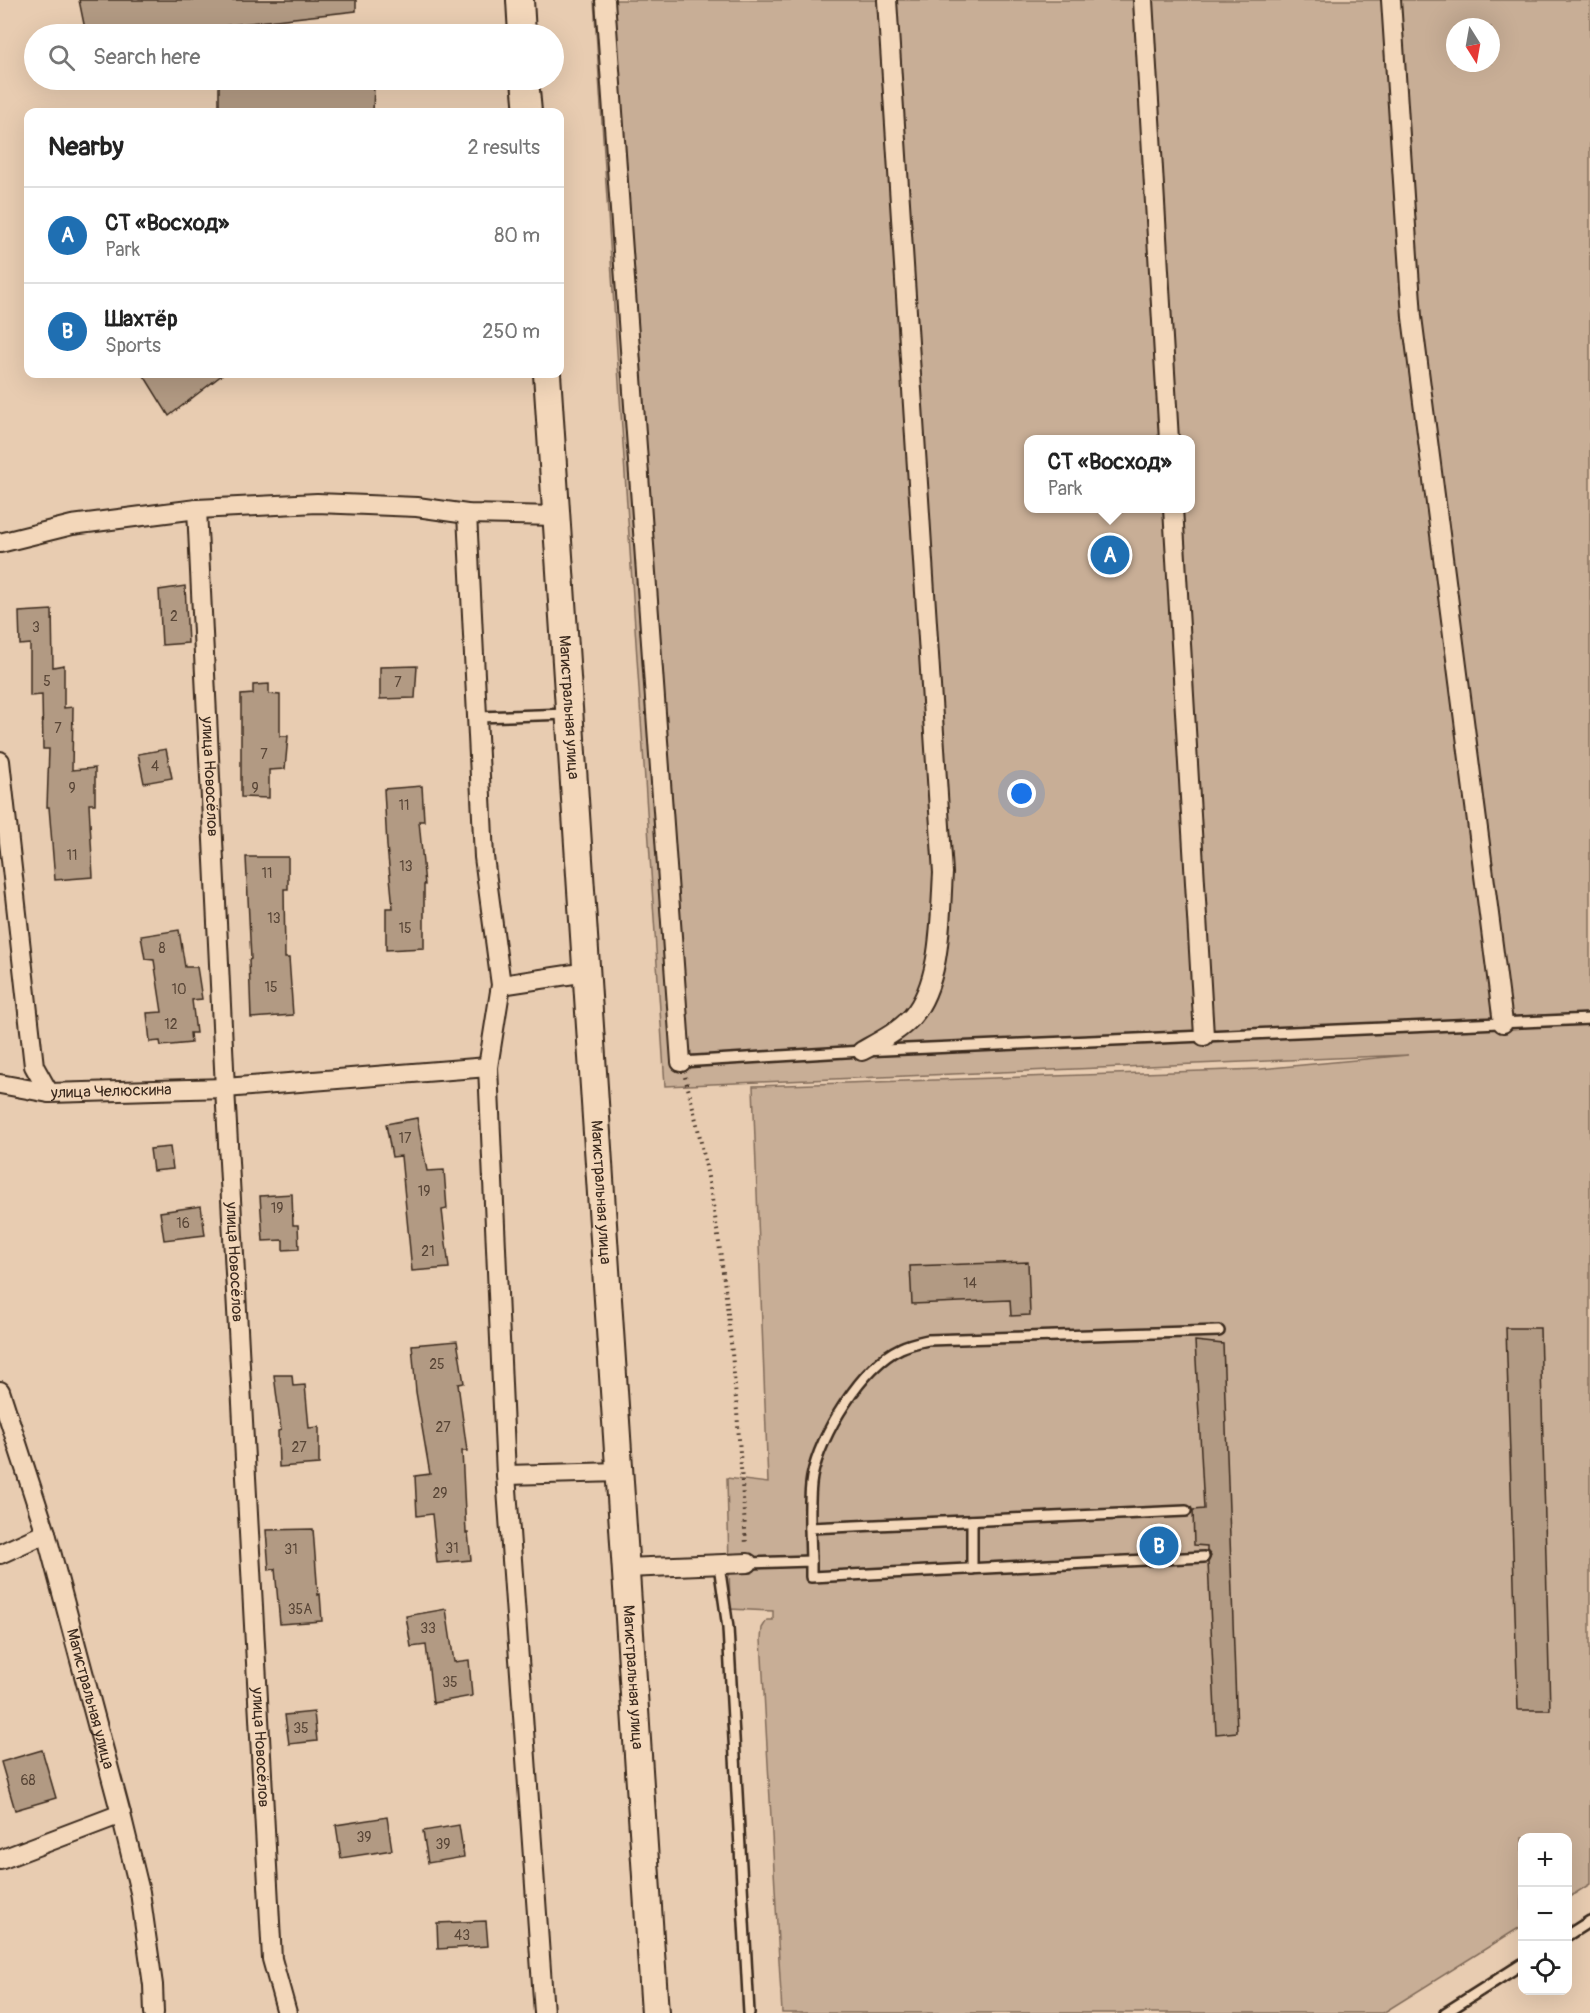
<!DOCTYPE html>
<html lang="en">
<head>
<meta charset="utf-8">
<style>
  :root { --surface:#fff; --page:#f2f2f2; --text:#222; --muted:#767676; --line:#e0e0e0; --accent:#1f6fb2 }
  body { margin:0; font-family:Pangolin,sans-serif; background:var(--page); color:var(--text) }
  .controls { position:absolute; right:18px; bottom:18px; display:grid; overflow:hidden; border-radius:12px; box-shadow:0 6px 24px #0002 }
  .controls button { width:54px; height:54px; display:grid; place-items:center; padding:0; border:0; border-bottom:2px solid var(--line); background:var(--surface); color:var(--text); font:30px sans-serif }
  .compass { position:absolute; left:1446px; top:18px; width:54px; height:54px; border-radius:50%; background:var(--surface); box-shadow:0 6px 24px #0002; rotate:169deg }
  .you { position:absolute; left:1022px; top:794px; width:21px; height:21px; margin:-15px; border:4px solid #fff; border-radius:50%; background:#1a73e8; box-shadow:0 0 0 9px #1a73e833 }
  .badge { display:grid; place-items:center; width:39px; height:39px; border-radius:50%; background:var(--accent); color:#fff; font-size:20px; font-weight:700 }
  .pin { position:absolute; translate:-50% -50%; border:3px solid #fff; box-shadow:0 2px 6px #0006 }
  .popup { position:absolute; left:1024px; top:435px; width:171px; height:78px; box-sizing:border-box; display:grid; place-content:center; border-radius:12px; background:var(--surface); filter:drop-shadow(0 2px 4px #0005); font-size:20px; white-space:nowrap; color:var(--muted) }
  .popup b { font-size:22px; color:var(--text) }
  .popup::after { content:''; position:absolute; left:50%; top:100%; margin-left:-12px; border:12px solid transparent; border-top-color:var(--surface) }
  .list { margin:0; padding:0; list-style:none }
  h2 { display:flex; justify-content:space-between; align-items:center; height:78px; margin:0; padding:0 24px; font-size:26px }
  h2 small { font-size:20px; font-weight:400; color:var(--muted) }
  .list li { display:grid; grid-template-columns:39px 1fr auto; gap:18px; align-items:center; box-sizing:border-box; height:96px; padding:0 24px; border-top:2px solid var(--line) }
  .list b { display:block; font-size:22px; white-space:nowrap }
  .list p { margin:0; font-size:20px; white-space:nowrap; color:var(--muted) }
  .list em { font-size:20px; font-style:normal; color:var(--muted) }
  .icon { flex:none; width:33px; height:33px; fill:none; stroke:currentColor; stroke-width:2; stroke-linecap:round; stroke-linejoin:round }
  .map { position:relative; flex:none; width:1590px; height:2013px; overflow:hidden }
  .search { position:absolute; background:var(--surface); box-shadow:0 6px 24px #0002; left:24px; top:24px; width:540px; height:66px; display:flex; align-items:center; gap:15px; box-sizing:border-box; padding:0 21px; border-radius:33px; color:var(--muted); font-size:22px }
  .panel { position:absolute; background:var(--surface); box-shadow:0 6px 24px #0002; left:24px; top:108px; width:540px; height:270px; border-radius:12px }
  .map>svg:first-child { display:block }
  .green { fill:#c8ae96; stroke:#826c5a; stroke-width:1.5; fill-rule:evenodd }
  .building { fill:#b29a83; stroke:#3b2a1e; stroke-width:1.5 }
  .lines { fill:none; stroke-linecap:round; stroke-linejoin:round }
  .service-casing { stroke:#3b2a1e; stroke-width:14 }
  .minor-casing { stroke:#3b2a1e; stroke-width:22 }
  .secondary-casing { stroke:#3b2a1e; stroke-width:30 }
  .path { stroke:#3b2a1e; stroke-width:4; stroke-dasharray:1.5 4.5; stroke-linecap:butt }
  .service { stroke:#f3d7ba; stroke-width:9 }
  .minor { stroke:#f3d7ba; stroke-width:18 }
  .secondary { stroke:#f3d7ba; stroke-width:26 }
  .labels { text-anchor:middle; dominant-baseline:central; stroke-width:6; stroke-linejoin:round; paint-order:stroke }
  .number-label { font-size:14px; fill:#594637 }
  .street-label { font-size:16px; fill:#3b2a1e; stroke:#f3d7ba }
</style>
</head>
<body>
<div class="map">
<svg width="1590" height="2013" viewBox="0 0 1590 2013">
  <rect width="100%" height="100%" fill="#e8ccb1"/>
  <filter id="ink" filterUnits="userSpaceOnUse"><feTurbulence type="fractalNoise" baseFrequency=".0167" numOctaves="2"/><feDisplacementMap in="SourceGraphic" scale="12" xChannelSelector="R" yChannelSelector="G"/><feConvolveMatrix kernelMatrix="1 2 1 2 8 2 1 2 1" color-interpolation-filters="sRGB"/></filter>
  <g filter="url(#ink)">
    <path class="green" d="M 594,0 L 1590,0 L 1590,1884 L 1568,1898 L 1568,1838 L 1522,1838 L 1522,1926 L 1383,2013 L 782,2013 L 761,1639 L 762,1628 L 767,1620 L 773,1620 L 773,1611 L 730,1609 L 727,1478 L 768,1483 L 753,1086 L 1261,1069 L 1408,1055 L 665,1086 ZM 1455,27 L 1491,27 L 1491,63 L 1455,63 ZM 1029,440 L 1191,440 L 1191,508 L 1029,508 Z"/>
    <g class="building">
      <polygon points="79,0 356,0 356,11 150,34 86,34"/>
      <polygon points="219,80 374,85 373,112 219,112"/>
      <polygon points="143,374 223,374 169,416"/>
      <polygon points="185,586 188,643 162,645 159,590"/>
      <polygon points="52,610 53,667 64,665 64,708 73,707 72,770 95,768 95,804 89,804 93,877 55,880 49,807 47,807 49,749 43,749 42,695 30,696 30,644 20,645 19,612"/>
      <polygon points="417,666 415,698 380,699 380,667"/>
      <polygon points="269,684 269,694 280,695 280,736 288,736 285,769 269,770 269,798 241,797 241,695 253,694 253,685"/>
      <polygon points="166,749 172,778 144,783 138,754"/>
      <polygon points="422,786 424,821 419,821 425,885 424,885 424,948 386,950 386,908 393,908 387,846 384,789"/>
      <polygon points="246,857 288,857 288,889 284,889 285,958 289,958 293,1015 251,1018 249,960 251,959"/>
      <polygon points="179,930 185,967 197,967 202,999 192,1000 196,1033 190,1033 191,1043 161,1046 160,1041 150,1042 147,1013 162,1012 154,960 145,959 141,936"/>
      <polygon points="417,1118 427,1171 444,1170 447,1209 442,1210 449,1268 412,1271 401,1156 392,1157 386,1124"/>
      <polygon points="170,1147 173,1169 153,1171 150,1149"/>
      <polygon points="292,1194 293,1225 298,1225 299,1249 283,1250 283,1240 263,1241 260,1196"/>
      <polygon points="201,1206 205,1235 164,1240 160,1212"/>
      <polygon points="1028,1262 1030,1315 1011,1316 1010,1300 912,1304 910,1266"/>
      <polygon points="1506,1328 1540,1328 1550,1710 1518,1710"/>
      <polygon points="457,1341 464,1383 458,1384 467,1451 462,1451 466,1533 468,1533 471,1560 437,1563 432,1514 417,1516 415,1476 430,1474 416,1392 412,1345"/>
      <polygon points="1195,1341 1223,1344 1237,1732 1216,1734 1208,1562 1211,1556 1207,1551 1207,1546 1194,1545 1193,1510 1204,1509"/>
      <polygon points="274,1375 292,1375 293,1386 305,1385 309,1428 319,1427 319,1464 279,1467 278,1431 281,1430"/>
      <polygon points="313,1529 318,1595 320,1594 322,1621 280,1624 275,1569 269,1570 266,1530"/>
      <polygon points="446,1609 454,1662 469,1660 472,1696 433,1703 426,1645 411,1647 406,1616"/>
      <polygon points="314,1712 317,1741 289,1744 285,1715"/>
      <polygon points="42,1750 56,1798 15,1810 1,1762"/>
      <polygon points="387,1817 392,1850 341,1858 336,1825"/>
      <polygon points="459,1825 464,1857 428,1863 423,1831"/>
      <polygon points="486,1921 488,1946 438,1949 437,1923"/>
    </g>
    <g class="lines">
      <g class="service-casing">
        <g id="service">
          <polyline points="478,717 568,714"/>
          <polyline points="681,1062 862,1051 1590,1019"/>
          <polyline points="972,1521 972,1569"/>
          <path d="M 810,1528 C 810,1511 809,1493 812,1477 C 820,1435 862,1366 901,1348 C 909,1344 919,1342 928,1340 L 1219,1331"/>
          <polyline points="811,1561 810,1528 1186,1511"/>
          <polyline points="748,1563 811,1561 811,1577 1204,1557"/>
          <polyline points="719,1565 728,1628 749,2013"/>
          <polyline points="1568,1935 1590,1921"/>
          <polyline points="1445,2013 1522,1964"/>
        </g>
      </g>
      <g class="minor-casing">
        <g id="minor">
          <polyline points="605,0 681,1062"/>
          <polyline points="1143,0 1169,440"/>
          <polyline points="1391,0 1412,317 1503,1023"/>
          <polyline points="1173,508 1204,1036"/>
          <path id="s1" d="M 197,509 L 225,1088 L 272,1959 L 287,2013"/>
          <polyline points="467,514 484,857 501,985 488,1067 506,1475 544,2013"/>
          <polyline points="0,543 72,525 197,509 317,503 417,507 467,514 557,516"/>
          <path id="s2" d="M 0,761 L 34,1066 L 49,1093 L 225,1088 L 488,1067"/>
          <polyline points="501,985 587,972"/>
          <path d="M 862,1051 C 880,1041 898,1032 912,1017 C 942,982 940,917 943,873 L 887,0"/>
          <polyline points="0,1084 49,1093"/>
          <path id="s3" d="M 0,1391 L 46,1533 L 121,1814 L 140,1892 L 153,1985 L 154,2013"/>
          <polyline points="506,1475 620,1472"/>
          <polyline points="0,1554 46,1533"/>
          <polyline points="626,1568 748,1563"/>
          <polyline points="0,1860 121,1814"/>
        </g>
      </g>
      <g class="secondary-casing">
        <g id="secondary">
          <polyline points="520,0 522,34"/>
          <polyline points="525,80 528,112"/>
          <path id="s4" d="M 547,374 L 655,2013"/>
        </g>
      </g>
      <path class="path" d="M 685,1077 C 727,1230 736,1388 746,1545"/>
      <use href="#service" class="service"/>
      <use href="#minor" class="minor"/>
      <use href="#secondary" class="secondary"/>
    </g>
  </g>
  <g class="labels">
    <g class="number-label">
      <text x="174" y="616">2</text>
      <text x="36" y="627">3</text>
      <text x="47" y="681">5</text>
      <text x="398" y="682">7</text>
      <text x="58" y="728">7</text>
      <text x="264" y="754">7</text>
      <text x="155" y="766">4</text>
      <text x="72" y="788">9</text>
      <text x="255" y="788">9</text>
      <text x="404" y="805">11</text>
      <text x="72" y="855">11</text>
      <text x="406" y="866">13</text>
      <text x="267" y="873">11</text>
      <text x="274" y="918">13</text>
      <text x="405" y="928">15</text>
      <text x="162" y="948">8</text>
      <text x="271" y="987">15</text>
      <text x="179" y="989">10</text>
      <text x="171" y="1024">12</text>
      <text x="405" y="1138">17</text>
      <text x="424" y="1191">19</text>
      <text x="277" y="1208">19</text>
      <text x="183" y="1223">16</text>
      <text x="428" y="1251">21</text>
      <text x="970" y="1283">14</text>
      <text x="437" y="1364">25</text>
      <text x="443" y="1427">27</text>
      <text x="299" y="1447">27</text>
      <text x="440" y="1493">29</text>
      <text x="452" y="1548">31</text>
      <text x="291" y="1549">31</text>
      <text x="300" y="1609">35А</text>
      <text x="428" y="1628">33</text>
      <text x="450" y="1682">35</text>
      <text x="301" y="1728">35</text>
      <text x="28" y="1780">68</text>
      <text x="364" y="1837">39</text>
      <text x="443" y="1844">39</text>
      <text x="462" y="1935">43</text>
    </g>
    <g class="street-label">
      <text stroke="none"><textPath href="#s4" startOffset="334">Магистральная улица</textPath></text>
      <text stroke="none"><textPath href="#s1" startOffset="268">улица Новосёлов</textPath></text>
      <text stroke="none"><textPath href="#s2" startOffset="400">улица Челюскина</textPath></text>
      <text stroke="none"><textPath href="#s4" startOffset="820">Магистральная улица</textPath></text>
      <text stroke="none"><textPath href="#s1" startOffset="754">улица Новосёлов</textPath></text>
      <text stroke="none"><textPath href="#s4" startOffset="1306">Магистральная улица</textPath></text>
      <text stroke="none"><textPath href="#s3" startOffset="321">Магистральная улица</textPath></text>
      <text stroke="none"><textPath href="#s1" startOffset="1240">улица Новосёлов</textPath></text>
    </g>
  </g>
</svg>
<div class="controls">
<button>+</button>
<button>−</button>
<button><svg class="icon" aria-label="locate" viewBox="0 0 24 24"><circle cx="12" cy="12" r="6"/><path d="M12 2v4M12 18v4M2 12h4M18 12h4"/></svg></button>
</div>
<svg class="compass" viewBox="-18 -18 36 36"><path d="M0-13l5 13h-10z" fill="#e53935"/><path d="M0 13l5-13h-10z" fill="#767676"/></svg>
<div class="you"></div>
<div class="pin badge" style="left:1110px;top:555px">A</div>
<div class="popup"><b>СТ «Восход»</b>Park</div>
<div class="pin badge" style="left:1159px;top:1546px">B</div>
<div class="search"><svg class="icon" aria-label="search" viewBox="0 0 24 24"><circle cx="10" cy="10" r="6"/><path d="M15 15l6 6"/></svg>Search here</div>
<section class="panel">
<h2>Nearby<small>2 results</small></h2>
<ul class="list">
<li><span class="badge">A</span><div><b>СТ «Восход»</b><p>Park</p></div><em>80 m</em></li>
<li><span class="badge">B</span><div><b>Шахтёр</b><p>Sports</p></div><em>250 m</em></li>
</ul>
</section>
</div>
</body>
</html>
